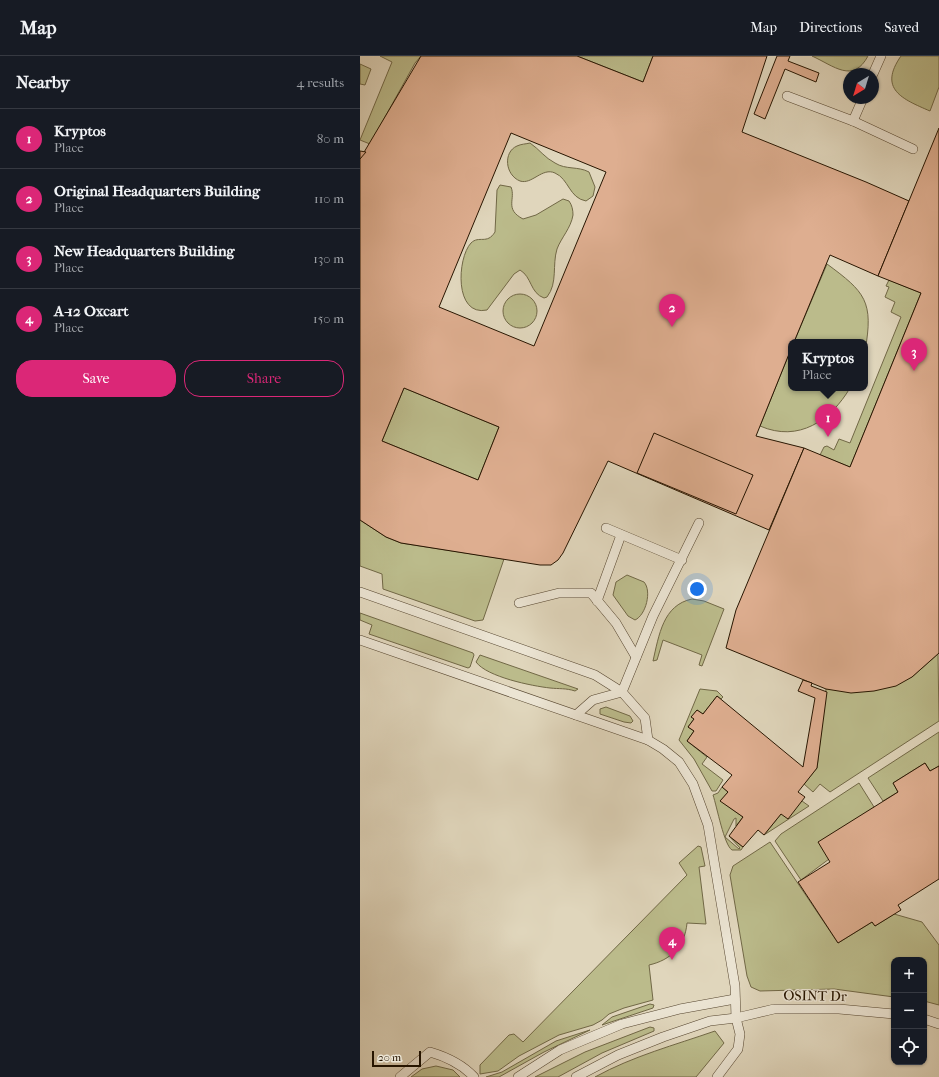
<!DOCTYPE html>
<html lang="en">
<head>
<meta charset="utf-8">
<style>
  :root { --surface:#171b24; --page:#242831; --text:#f1f3f6; --muted:#9ea1a6; --line:#363941; --accent:#db2777 }
  body { margin:0; font-family:"IM FELL French Canon",serif; background:var(--page); color:var(--text) }
  .controls { position:absolute; right:12px; bottom:12px; display:grid; overflow:hidden; border-radius:8px; box-shadow:0 1px 3px #0004 }
  .controls button { width:36px; height:36px; display:grid; place-items:center; padding:0; border:0; border-bottom:1px solid var(--line); background:var(--surface); color:var(--text); font:20px sans-serif }
  .compass { position:absolute; left:483px; top:12px; width:36px; height:36px; border-radius:50%; background:var(--surface); box-shadow:0 1px 3px #0004; rotate:218deg }
  .scale { position:absolute; left:12px; bottom:10px; width:49px; box-sizing:border-box; padding-left:4px; border:2px solid #271500; border-top:0; font-size:11px; line-height:14px; white-space:nowrap; color:#271500; -webkit-text-stroke:3px #ebe4d3; paint-order:stroke }
  .you { position:absolute; left:337px; top:533px; width:14px; height:14px; margin:-10px; border:3px solid #fff; border-radius:50%; background:#1a73e8; box-shadow:0 0 0 6px #1a73e833 }
  .badge { display:grid; place-items:center; width:26px; height:26px; border-radius:50%; background:var(--accent); color:#fff; font-size:13px; font-weight:700 }
  .pin { position:absolute; translate:-50% -33px; filter:drop-shadow(0 1px 2px #0008) }
  .pin::after { content:''; position:absolute; top:21px; width:14px; height:12px; background:inherit; clip-path:polygon(0 0,100% 0,50% 100%) }
  .popup { position:absolute; left:428px; top:283px; width:80px; height:52px; box-sizing:border-box; display:grid; place-content:center; border-radius:8px; background:var(--surface); filter:drop-shadow(0 1px 3px #0005); font-size:13px; white-space:nowrap; color:var(--muted) }
  .popup b { font-size:15px; color:var(--text) }
  .popup::after { content:''; position:absolute; left:50%; top:100%; margin-left:-8px; border:8px solid transparent; border-top-color:var(--surface) }
  .list { margin:0; padding:0; list-style:none }
  h2 { display:flex; justify-content:space-between; align-items:center; height:52px; margin:0; padding:0 16px; font-size:17px }
  h2 small { font-size:13px; font-weight:400; color:var(--muted) }
  .list li { display:grid; grid-template-columns:26px 1fr auto; gap:12px; align-items:center; box-sizing:border-box; height:60px; padding:0 16px; border-top:1px solid var(--line) }
  .list b { display:block; font-size:15px; white-space:nowrap }
  .list p { margin:0; font-size:13px; white-space:nowrap; color:var(--muted) }
  .list em { font-size:13px; font-style:normal; color:var(--muted) }
  .actions { display:flex; gap:8px; padding:12px 16px }
  .actions a { flex:1; padding:9px 0; border:1px solid var(--accent); border-radius:16px; text-align:center; font-size:14px; color:var(--accent) }
  .actions .main { background:var(--accent); color:#fff }
  .icon { flex:none; width:22px; height:22px; fill:none; stroke:currentColor; stroke-width:2; stroke-linecap:round; stroke-linejoin:round }
  .map { position:relative; flex:none; width:579px; height:1021px; overflow:hidden }
  header { display:flex; align-items:center; gap:24px; box-sizing:border-box; height:56px; padding:0 20px; background:var(--surface); border-bottom:1px solid var(--line) }
  header strong { font-size:19px }
  nav { display:flex; gap:22px; margin-inline-start:auto; font-size:14px }
  main { display:flex }
  aside { flex:1; background:var(--surface) }
  .map>svg:first-child { display:block }
  .green { fill:#bbbb8b; stroke:#716846 }
  .building { fill:#deae90; stroke:#271500; fill-rule:evenodd }
  .lines { fill:none; stroke-linecap:round; stroke-linejoin:round }
  .lane-casing { stroke:#55452f; stroke-width:10 }
  .lane { stroke:#ebe4d3; stroke-width:9 }
  .labels { text-anchor:middle; dominant-baseline:central; stroke-width:3; stroke-linejoin:round; paint-order:stroke }
  .street-label { font-size:14px; fill:#271500; stroke:#ebe4d3 }
</style>
</head>
<body>
<header>
<strong>Map</strong>
<nav><a>Map</a><a>Directions</a><a>Saved</a></nav>
</header>
<main>
<aside>
<h2>Nearby<small>4 results</small></h2>
<ul class="list">
<li><span class="badge">1</span><div><b>Kryptos</b><p>Place</p></div><em>80 m</em></li>
<li><span class="badge">2</span><div><b>Original Headquarters Building</b><p>Place</p></div><em>110 m</em></li>
<li><span class="badge">3</span><div><b>New Headquarters Building</b><p>Place</p></div><em>130 m</em></li>
<li><span class="badge">4</span><div><b>A-12 Oxcart</b><p>Place</p></div><em>150 m</em></li>
</ul>
<div class="actions"><a class="main">Save</a><a>Share</a></div>
</aside>
<div class="map">
<svg width="579" height="1021" viewBox="0 0 579 1021">
  <rect width="100%" height="100%" fill="#e0d6bc"/>
  <filter id="stains"><feTurbulence type="fractalNoise" baseFrequency=".005" numOctaves="4"/><feColorMatrix values="0 0 0 0 .2 0 0 0 0 .09 0 0 0 0 .02 0 0 0 .5 -.17"/></filter>
  <radialGradient id="worn" r=".72"><stop offset=".6" stop-color="#630" stop-opacity="0"/><stop offset="1" stop-color="#630" stop-opacity=".3"/></radialGradient>
  <g class="green">
    <polygon points="20,0 61,0 55,7 10,88 0,84 32,6"/>
    <polygon points="217,0 293,0 283,26"/>
    <path d="M 452,0 L 508,0 C 493,28 474,10 452,0 Z"/>
    <path d="M 541,0 L 579,0 L 579,31 L 570,55 C 542,43 518,33 541,0 Z"/>
    <polygon points="0,8 11,13 5,29 0,28"/>
    <path d="M 170,87 C 179,93 185,102 195,107 C 206,114 218,110 229,116 L 235,131 L 233,140 L 226,145 C 209,142 209,123 195,117 C 182,111 172,129 160,125 C 145,119 143,96 157,90 C 161,88 166,88 170,87 Z"/>
    <path d="M 140,129 L 151,131 C 156,143 144,153 163,163 L 176,159 L 203,143 L 209,145 C 212,149 213,154 213,159 C 211,172 201,182 197,193 C 192,209 198,227 187,241 L 184,242 C 170,237 172,221 160,214 L 154,218 L 127,254 C 94,261 97,202 111,187 C 119,179 127,189 135,176 L 137,134 Z"/>
    <path d="M 467,208 C 505,236 514,245 505,295 L 505,286 L 434,286 Z"/>
    <polygon points="529,224 561,237 490,411 460,399 464,391 467,390 474,394 479,383 490,387 541,261 531,256 535,246 525,241 529,231 526,230"/>
    <circle cx="160" cy="255" r="17"/>
    <path d="M 431,293 L 431,332 L 490,332 C 471,364 439,387 400,370 Z"/>
    <polygon points="44,332 139,371 118,424 22,385"/>
    <polygon points="0,464 26,481 41,487 144,503 123,564 115,565 23,533 22,518 0,510"/>
    <path d="M 267,519 L 284,526 C 292,535 286,559 275,564 L 268,560 L 253,539 L 256,526 Z"/>
    <path d="M 332,543 L 344,545 L 364,553 L 342,610 L 339,609 L 342,599 L 303,584 L 297,604 L 293,605 C 299,579 303,549 332,543 Z"/>
    <polygon points="0,557 113,597 114,599 110,611 108,612 9,578 12,569 0,564"/>
    <polygon points="578,598 579,665 470,736 460,728 453,736 444,728 457,712 466,633 552,621"/>
    <path d="M 120,599 L 218,633 L 215,635 C 206,632 199,633 190,632 C 172,630 127,621 116,606 Z"/>
    <polygon points="340,633 357,635 363,641 361,643 357,640 343,658 337,654 332,661 334,663 328,671 334,675 327,685 347,701 342,708 363,724 356,735 352,735 334,703 319,684"/>
    <polygon points="246,651 270,660 273,665 271,667 264,666 240,658 240,653"/>
    <polygon points="579,676 579,710 570,715 565,707 533,727 538,736 523,745 508,722"/>
    <polygon points="499,727 514,751 469,803 441,824 415,785 421,778"/>
    <path d="M 362,731 L 368,736 L 361,745 L 383,761 L 376,770 L 376,762 L 374,763 L 365,781 L 379,793 L 380,792 L 369,780 L 383,791 L 381,794 L 372,794 C 364,789 357,751 353,739 L 358,737 Z"/>
    <polygon points="442,745 449,750 404,779 421,758"/>
    <polygon points="410,786 478,887 512,866 515,870 534,858 562,866 579,889 579,949 564,945 564,904 534,904 534,941 474,933 400,935 391,931 387,920 370,819 373,810"/>
    <path d="M 338,790 L 341,791 L 345,810 L 339,811 L 346,868 L 327,867 C 325,890 311,904 289,909 L 293,944 L 264,952 L 249,958 L 242,964 L 233,969 L 199,979 L 159,1000 L 138,1015 L 120,1018 L 120,1009 L 149,979 L 154,978 L 163,986 L 327,819 L 319,807 Z"/>
    <polygon points="290,948 294,949 293,952 242,969 252,961"/>
    <polygon points="290,971 294,972 294,975 242,997 198,1021 175,1021 225,996"/>
    <polygon points="230,974 184,996 139,1021 126,1021 142,1016 196,985"/>
    <path d="M 355,975 L 364,987 L 336,1021 L 235,1021 C 273,1000 315,989 355,975 Z"/>
    <polygon points="76,1010 93,1014 100,1021 51,1021 62,1013"/>
  </g>
  <g class="building">
    <path d="M 61,0 L 217,0 L 283,26 L 293,0 L 407,0 L 382,76 L 506,126 L 549,145 L 518,220 L 470,199 L 434,286 L 431,286 L 431,293 L 396,380 L 444,392 L 409,474 L 248,405 L 203,497 L 198,504 L 191,509 L 180,509 L 41,487 L 26,481 L 0,464 L 0,103 ZM 151,77 L 246,116 L 174,290 L 79,251 ZM 44,332 L 139,371 L 118,424 L 22,385 Z"/>
    <polygon points="417,0 430,0 428,5 459,17 456,26 425,13 405,63 394,58"/>
    <polygon points="579,72 579,597 552,621 536,630 514,635 491,637 466,633 366,592 376,554 444,392 490,411 561,237 518,220"/>
    <polygon points="0,95 6,96 0,103"/>
    <polygon points="294,377 393,419 376,458 277,417"/>
    <polygon points="443,624 452,627 451,630 467,636 457,712 438,736 445,741 428,763 421,758 404,779 398,774 383,791 369,780 383,761 360,745 368,736 362,731 372,719 327,685 334,675 328,671 334,663 331,661 337,654 343,658 357,640 443,711 455,642 438,635"/>
    <polygon points="565,707 570,715 579,710 579,823 538,849 541,854 515,870 512,866 478,887 438,826 470,806 458,786 538,736 533,727"/>
  </g>
  <g class="lines">
    <g class="lane-casing">
      <g id="lane">
        <polyline points="513,18 521,0"/>
        <polyline points="427,40 493,65 553,93"/>
        <polyline points="493,65 503,42"/>
        <polyline points="246,472 322,504"/>
        <polyline points="0,536 235,619 262,636 285,662 288,684"/>
        <polyline points="237,545 261,479"/>
        <polyline points="159,547 199,537 231,537 256,567 276,601"/>
        <polyline points="0,584 288,684 303,693 319,706 333,728 348,769 375,930 376,962 380,978 378,993 357,1021"/>
        <polyline points="262,636 293,560 339,467"/>
        <polyline points="216,659 233,644 262,636"/>
        <polyline points="564,963 579,968"/>
        <path d="M 40,1021 L 70,996 C 87,1001 102,1008 114,1021"/>
        <polyline points="158,1021 200,994 262,968 320,953 375,943"/>
        <polyline points="216,1021 258,999 303,981 350,965 376,962 414,953 479,953 534,958"/>
      </g>
    </g>
    <use href="#lane" class="lane"/>
  </g>
  <g class="labels">
    <g class="street-label">
      <text transform="translate(455 940) rotate(1)">OSINT Dr</text>
    </g>
  </g>
  <rect width="100%" height="100%" filter="url(#stains)"/>
  <rect width="100%" height="100%" fill="url(#worn)"/>
</svg>
<div class="controls">
<button>+</button>
<button>−</button>
<button><svg class="icon" aria-label="locate" viewBox="0 0 24 24"><circle cx="12" cy="12" r="6"/><path d="M12 2v4M12 18v4M2 12h4M18 12h4"/></svg></button>
</div>
<svg class="compass" viewBox="-18 -18 36 36"><path d="M0-13l5 13h-10z" fill="#e53935"/><path d="M0 13l5-13h-10z" fill="#9ea1a6"/></svg>
<div class="scale">20 m</div>
<div class="you"></div>
<div class="pin badge" style="left:468px;top:381px">1</div>
<div class="popup"><b>Kryptos</b>Place</div>
<div class="pin badge" style="left:312px;top:271px">2</div>
<div class="pin badge" style="left:554px;top:315px">3</div>
<div class="pin badge" style="left:312px;top:904px">4</div>
</div>
</main>
</body>
</html>
